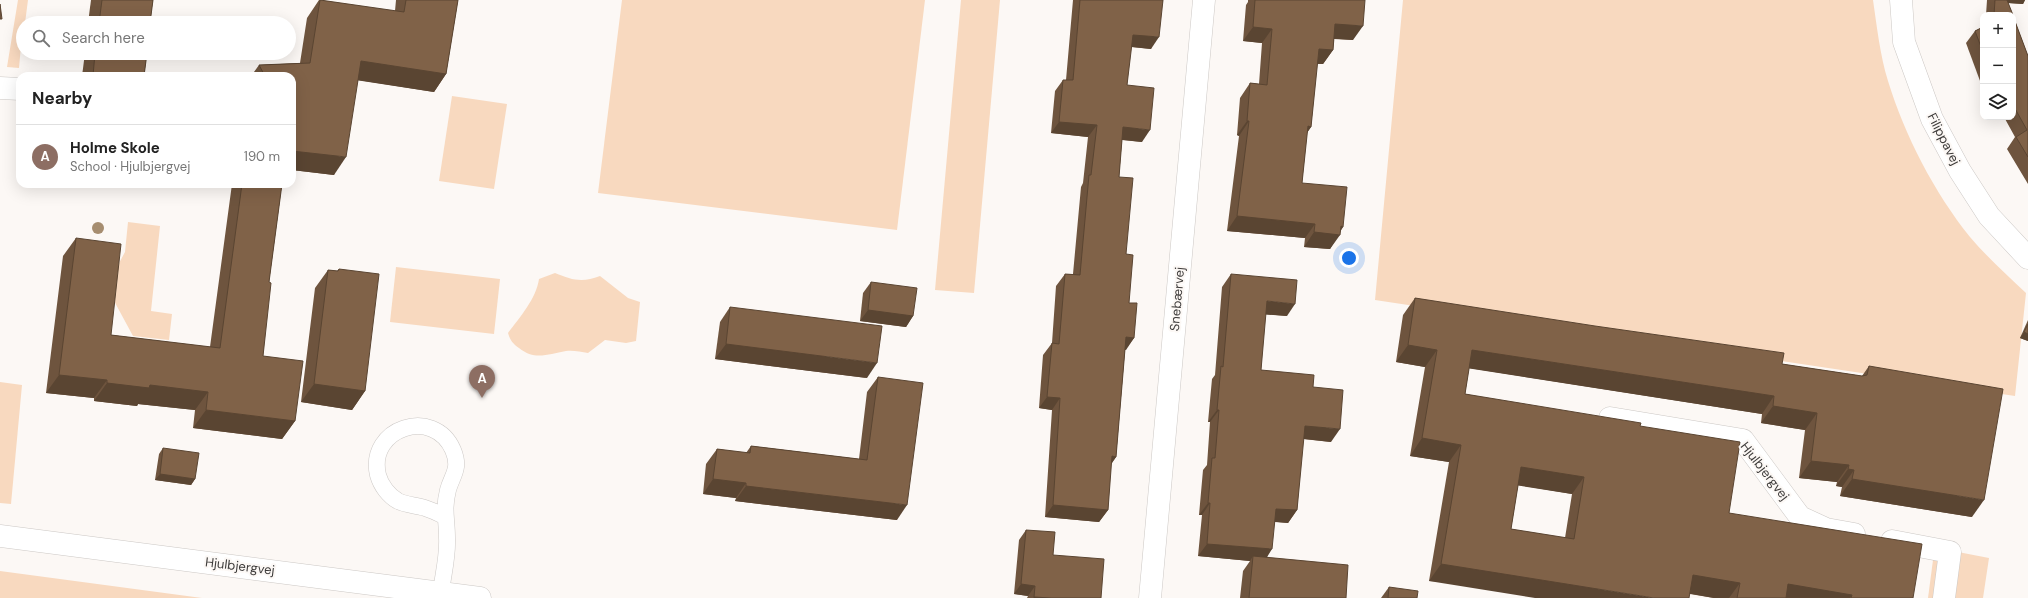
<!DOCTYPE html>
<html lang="en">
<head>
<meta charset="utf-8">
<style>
  :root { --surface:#fff; --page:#f6f6f6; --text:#222; --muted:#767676; --line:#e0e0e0; --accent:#1a73e8 }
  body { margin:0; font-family:"DM Sans",sans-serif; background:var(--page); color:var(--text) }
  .controls { position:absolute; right:12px; top:12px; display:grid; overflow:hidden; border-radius:8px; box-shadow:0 4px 16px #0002 }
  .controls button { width:36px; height:36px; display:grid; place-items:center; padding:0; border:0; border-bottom:1px solid var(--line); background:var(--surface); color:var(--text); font:20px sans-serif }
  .you { position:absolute; left:1349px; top:258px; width:14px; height:14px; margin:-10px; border:3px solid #fff; border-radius:50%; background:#1a73e8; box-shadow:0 0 0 6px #1a73e833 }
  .badge { display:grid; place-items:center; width:26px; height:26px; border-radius:50%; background:var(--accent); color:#fff; font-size:13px; font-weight:700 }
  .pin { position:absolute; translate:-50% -33px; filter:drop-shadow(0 1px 2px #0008) }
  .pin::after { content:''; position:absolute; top:21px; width:14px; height:12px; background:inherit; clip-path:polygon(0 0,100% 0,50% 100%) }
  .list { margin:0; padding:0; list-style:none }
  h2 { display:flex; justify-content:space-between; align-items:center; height:52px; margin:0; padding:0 16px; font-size:17px }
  h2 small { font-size:13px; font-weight:400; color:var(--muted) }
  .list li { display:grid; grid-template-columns:26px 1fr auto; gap:12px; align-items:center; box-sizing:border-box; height:64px; padding:0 16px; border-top:1px solid var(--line) }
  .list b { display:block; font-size:15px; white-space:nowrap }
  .list p { margin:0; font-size:13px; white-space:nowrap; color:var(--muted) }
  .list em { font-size:13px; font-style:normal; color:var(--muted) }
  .icon { flex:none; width:22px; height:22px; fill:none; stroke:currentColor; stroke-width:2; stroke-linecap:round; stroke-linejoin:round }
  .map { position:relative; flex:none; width:2028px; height:598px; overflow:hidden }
  .search { position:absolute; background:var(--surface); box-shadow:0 4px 16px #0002; left:16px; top:16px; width:280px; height:44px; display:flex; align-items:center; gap:10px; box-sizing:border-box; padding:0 14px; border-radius:22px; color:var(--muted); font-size:15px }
  .panel { position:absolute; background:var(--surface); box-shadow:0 4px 16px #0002; left:16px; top:72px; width:280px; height:116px; border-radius:12px }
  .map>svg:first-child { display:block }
  .green { fill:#f8d9bf }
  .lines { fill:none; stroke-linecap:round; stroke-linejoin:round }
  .service-casing { stroke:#ccc8c5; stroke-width:17 }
  .minor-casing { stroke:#ccc8c5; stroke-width:23 }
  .service { stroke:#fff; stroke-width:16 }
  .minor { stroke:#fff; stroke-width:22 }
  .tree { fill:#a68d70 }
  .wall { fill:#6e543e; fill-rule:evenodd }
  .shaded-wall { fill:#5a4532 }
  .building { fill:#806248; stroke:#5a4532; fill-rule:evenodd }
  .labels { text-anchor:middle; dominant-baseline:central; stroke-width:4; stroke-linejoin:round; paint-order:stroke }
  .street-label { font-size:13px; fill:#3d3b3a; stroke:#fcf8f5 }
</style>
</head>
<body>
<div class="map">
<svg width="2028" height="598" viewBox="0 0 2028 598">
  <rect width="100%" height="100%" fill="#fcf8f5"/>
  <g class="green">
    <polygon points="18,0 28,0 25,23 23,23 19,68 7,67"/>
    <polygon points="622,0 925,0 897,230 598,193"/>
    <polygon points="961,0 1000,0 974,293 935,290"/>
    <path d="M 1403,0 L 1873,0 C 1877,27 1880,55 1888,81 C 1905,136 1934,192 1970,237 C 1987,257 2007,275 2026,293 L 2015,396 L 1375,300 Z"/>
    <polygon points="452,96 507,104 494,189 439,181"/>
    <polygon points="128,222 160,226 151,311 172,314 169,340 133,336 113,299 118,265 125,252"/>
    <polygon points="396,267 500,279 494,334 390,322"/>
    <path d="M 555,273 C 572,280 582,283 600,276 L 628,298 L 640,302 L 636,341 L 626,343 L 605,340 L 588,353 C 581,352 573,350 566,351 C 548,354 535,361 519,348 C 513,344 510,340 508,333 C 520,317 536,299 539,279 Z"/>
    <polygon points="0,382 22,385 11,504 0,503"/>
    <polygon points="1958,552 1989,558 1983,598 1928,598 1933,560"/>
    <polygon points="0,571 202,598 0,598"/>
  </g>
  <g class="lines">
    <g class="service-casing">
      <path id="service" d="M 441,592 C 443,575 448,556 447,538 C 447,519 443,510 448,490 C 452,475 461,469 453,450 C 434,406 367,428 378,475 C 381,486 389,496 398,501 C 406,505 416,505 425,508 C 431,510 438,513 444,516"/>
    </g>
    <g class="minor-casing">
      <g id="minor">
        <polyline points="1901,0 1904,42 1932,119 1960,171 1989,216 2028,258"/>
        <polyline points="0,88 20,89"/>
        <polyline points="1610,418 1743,440 1800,517 1826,529 1854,534"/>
        <polyline points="0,536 480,598"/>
        <polyline points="1892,541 1950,552 1944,598"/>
        <polyline points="1150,598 1204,0"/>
      </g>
    </g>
    <use href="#service" class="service"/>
    <use href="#minor" class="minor"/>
  </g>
  <circle class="tree" cx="98" cy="228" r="6"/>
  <g class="wall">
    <polygon points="91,0 153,0 150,23 88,23"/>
    <polygon points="319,0 395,11 396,0 458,0 446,74 434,92 358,80 334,175 292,170 292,76 251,76 259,65 300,63 307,18"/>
    <polygon points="1073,0 1163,0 1151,49 1131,47 1127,85 1142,142 1122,140 1119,177 1126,254 1129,303 1134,338 1125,350 1116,457 1111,464 1108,510 1099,522 1045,517 1052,410 1039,408 1043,355 1052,343 1056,286 1065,274 1073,274 1081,187 1083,183 1088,137 1051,133 1055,91 1063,80 1066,80"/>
    <polygon points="1248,0 1361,0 1353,40 1334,39 1333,50 1323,64 1317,64 1311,127 1307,133 1302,183 1343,227 1330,249 1304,247 1305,238 1227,231 1239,136 1237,135 1240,98 1250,83 1259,84 1262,43 1243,41 1246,5 1248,2"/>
    <polygon points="1987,0 2025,0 2023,4 2008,3 2013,15 1986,15"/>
    <polygon points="2013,16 2028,56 2028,184 2007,149 2015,137 2004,117 2013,117"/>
    <polygon points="1983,27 1983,89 1966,43 1975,31"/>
    <polygon points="85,53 147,53 144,76 82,76"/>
    <polygon points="232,184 282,184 269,282 263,356 295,421 282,439 193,428 195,410 138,404 137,406 94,401 94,398 46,393 63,256 76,238 111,335 210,347"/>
    <polygon points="339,269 365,391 352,410 301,402 315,288 328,270 337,271"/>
    <polygon points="1231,274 1287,316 1265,314 1261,370 1313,387 1331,442 1303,439 1297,510 1288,523 1275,522 1267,557 1346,598 1240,598 1243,571 1250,561 1198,556 1202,515 1199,515 1203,470 1207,465 1210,422 1208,422 1212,379 1215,375 1222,287"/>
    <polygon points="871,282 913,316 906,327 860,321 863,293"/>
    <path d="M 1415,298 L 1782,364 L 1862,376 L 1869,366 L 1972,517 L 1840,496 L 1842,487 L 1836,486 L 1837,482 L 1799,478 L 1805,430 L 1761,423 L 1762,414 L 1469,368 L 1465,394 L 1640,426 L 1729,513 L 1913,598 L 1714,598 L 1690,594 L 1429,581 L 1449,462 L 1410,456 L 1425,367 L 1396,362 L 1403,315 ZM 1518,485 L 1572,494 L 1565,538 L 1511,529 Z"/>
    <polygon points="730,307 867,378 715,359 720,322"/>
    <polygon points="2028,320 2028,341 2020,338"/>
    <polygon points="878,377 897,520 735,501 736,498 703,494 706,464 717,449 746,453 751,446 859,459 867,392"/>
    <polygon points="163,448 195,479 191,485 155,480 159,454"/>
    <polygon points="1026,530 1053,555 1101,598 1027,598 1028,596 1014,594 1019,540"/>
    <polygon points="1389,587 1417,598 1381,598"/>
  </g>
  <g class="shaded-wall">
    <polygon points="1996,0 2025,0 2023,4 1994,2"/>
    <polygon points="1335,24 1363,26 1353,40 1325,38"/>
    <polygon points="1253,27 1272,29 1262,43 1243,41"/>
    <polygon points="1133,35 1159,37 1151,49 1124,46"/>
    <polygon points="1319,49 1333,50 1323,64 1309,63"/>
    <polygon points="361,61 446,74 434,92 349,79"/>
    <polygon points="1247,121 1249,121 1239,136 1237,135"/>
    <polygon points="1059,122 1097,125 1088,137 1051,133"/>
    <polygon points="1308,126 1311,127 1301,141"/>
    <polygon points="1123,127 1150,130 1142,142 1115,139"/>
    <polygon points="292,151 346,157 334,175 292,170"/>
    <polygon points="1237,216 1315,224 1305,238 1227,231"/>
    <polygon points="1341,226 1343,227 1337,235 1340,235 1330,249 1304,247 1314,232"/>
    <polygon points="1267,301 1295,304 1287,316 1258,314"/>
    <polygon points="868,310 913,316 906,327 860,321"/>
    <polygon points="2024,332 2028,334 2028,341 2020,338"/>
    <polygon points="1126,337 1134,338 1126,350 1118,349"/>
    <polygon points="726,344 877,363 867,378 715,359"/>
    <polygon points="1408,345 1437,350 1425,367 1396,362"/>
    <polygon points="1472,350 1774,396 1762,414 1460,367"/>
    <polygon points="59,375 107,380 94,398 46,393"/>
    <polygon points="107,383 150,385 208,392 195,410 138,404 137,406 94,401"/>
    <polygon points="314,384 365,391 352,410 301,402"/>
    <polygon points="1047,397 1060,398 1052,410 1039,408"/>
    <polygon points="1773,406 1817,413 1805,430 1761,423"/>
    <polygon points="206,410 295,421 282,439 193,428"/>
    <polygon points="1217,410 1219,410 1210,422 1208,422"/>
    <polygon points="1305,426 1340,429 1331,442 1296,438"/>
    <polygon points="1422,438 1461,445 1449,462 1410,456"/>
    <polygon points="1112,456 1116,457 1108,469"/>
    <polygon points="1811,461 1849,465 1837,482 1799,478"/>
    <polygon points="1521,467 1584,477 1572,494 1509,484"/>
    <polygon points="1848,469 1854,470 1842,487 1836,486"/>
    <polygon points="160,474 195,479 191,485 155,480"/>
    <polygon points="713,479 746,483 736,498 703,494"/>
    <polygon points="1852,479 1984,500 1972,517 1840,496"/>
    <polygon points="746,486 907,505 897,520 735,501"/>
    <polygon points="1208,503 1210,503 1202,515 1199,515"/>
    <polygon points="1053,505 1108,510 1099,522 1045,517"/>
    <polygon points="1276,509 1297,510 1288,523 1267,521"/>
    <polygon points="1207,544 1272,549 1264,562 1253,556 1250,561 1198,556"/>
    <polygon points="1441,564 1654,598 1535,598 1429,581"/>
    <polygon points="1693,575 1740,583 1729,598 1714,598 1681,592"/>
    <polygon points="1021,584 1035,586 1028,596 1014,594"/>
    <polygon points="1788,584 1852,595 1850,598 1779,598"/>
    <polygon points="1034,597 1051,598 1033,598"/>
  </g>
  <g class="building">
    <polygon points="102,0 153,0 150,23 99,23"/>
    <polygon points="320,0 404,12 406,0 458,0 446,74 361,61 346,157 292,151 292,76 265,76 259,65 310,63"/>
    <polygon points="1080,0 1163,0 1159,37 1133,35 1127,85 1154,88 1150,130 1123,127 1119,177 1133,178 1126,254 1133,255 1129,303 1137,303 1134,338 1126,337 1116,457 1112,456 1108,510 1053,505 1060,398 1047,397 1052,343 1059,344 1065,274 1080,275 1089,175 1091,175 1097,125 1059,122 1063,80 1073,80"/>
    <polygon points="1255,0 1365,0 1363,26 1335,24 1333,50 1319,49 1311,127 1308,126 1302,183 1347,187 1343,227 1341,226 1340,235 1314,232 1315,224 1237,216 1249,121 1247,121 1250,83 1267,85 1272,29 1253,27"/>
    <polygon points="1995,0 2007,0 2013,15 1994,15"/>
    <polygon points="0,4 2,19 0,19"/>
    <polygon points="2013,16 2028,56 2028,157 2016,137 2027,130 2013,105"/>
    <polygon points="1983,27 1983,52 1975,31"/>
    <polygon points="95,53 147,53 144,76 93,76"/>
    <polygon points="242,184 282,184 269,282 271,283 263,356 303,361 295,421 206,410 208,392 150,385 149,388 107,383 107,380 59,375 76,238 121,244 111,335 220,348"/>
    <polygon points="339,269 379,274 365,391 314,384 328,270 338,271"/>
    <polygon points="1231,274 1297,280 1295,304 1267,301 1261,370 1314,375 1313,387 1343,390 1340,429 1305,426 1297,510 1276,509 1272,549 1207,544 1210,503 1208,503 1212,458 1215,458 1219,410 1217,410 1221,366 1223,367"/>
    <polygon points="871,282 917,288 913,316 868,310"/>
    <path d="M 1415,298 L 1595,326 L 1784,353 L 1782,364 L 1862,376 L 1867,375 L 1869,366 L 2003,389 L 1984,500 L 1852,479 L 1854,470 L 1848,469 L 1849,465 L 1811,461 L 1817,413 L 1773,406 L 1774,396 L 1472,350 L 1465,394 L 1641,423 L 1640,426 L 1740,442 L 1729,513 L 1922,544 L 1913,598 L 1851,598 L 1852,595 L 1788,584 L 1786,598 L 1737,598 L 1740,583 L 1693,575 L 1689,598 L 1654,598 L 1441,564 L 1461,445 L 1422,438 L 1437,350 L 1408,345 ZM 1521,467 L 1584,477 L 1574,539 L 1511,529 Z"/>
    <polygon points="730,307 882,326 877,363 726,344"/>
    <polygon points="2028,324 2028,334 2024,332"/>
    <polygon points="878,377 923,383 907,505 746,486 746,483 713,479 717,449 750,453 751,446 867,460"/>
    <polygon points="163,448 199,453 195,479 160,474"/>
    <polygon points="1026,530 1055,532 1053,555 1104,559 1101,598 1051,598 1034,597 1035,586 1021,584"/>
    <polygon points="1253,556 1348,565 1346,598 1249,598"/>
    <polygon points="1389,587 1418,591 1417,598 1388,598"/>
  </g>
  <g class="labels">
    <g class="street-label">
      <text transform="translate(1944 139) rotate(63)">Filippavej</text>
      <text transform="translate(1177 299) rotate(-85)">Snebærvej</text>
      <text transform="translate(1765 471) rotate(52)">Hjulbjergvej</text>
      <text transform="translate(240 566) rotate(7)">Hjulbjergvej</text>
    </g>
  </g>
</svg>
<div class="controls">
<button>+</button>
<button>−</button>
<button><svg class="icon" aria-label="layers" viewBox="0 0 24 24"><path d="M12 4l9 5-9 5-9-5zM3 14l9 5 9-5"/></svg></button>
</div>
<div class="you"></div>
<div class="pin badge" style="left:482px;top:398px;background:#8d6e63">A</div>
<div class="search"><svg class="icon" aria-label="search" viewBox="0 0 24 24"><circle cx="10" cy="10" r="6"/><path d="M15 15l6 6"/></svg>Search here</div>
<section class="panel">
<h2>Nearby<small></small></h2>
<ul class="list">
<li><span class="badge" style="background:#8d6e63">A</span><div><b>Holme Skole</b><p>School · Hjulbjergvej</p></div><em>190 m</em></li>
</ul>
</section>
</div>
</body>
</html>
